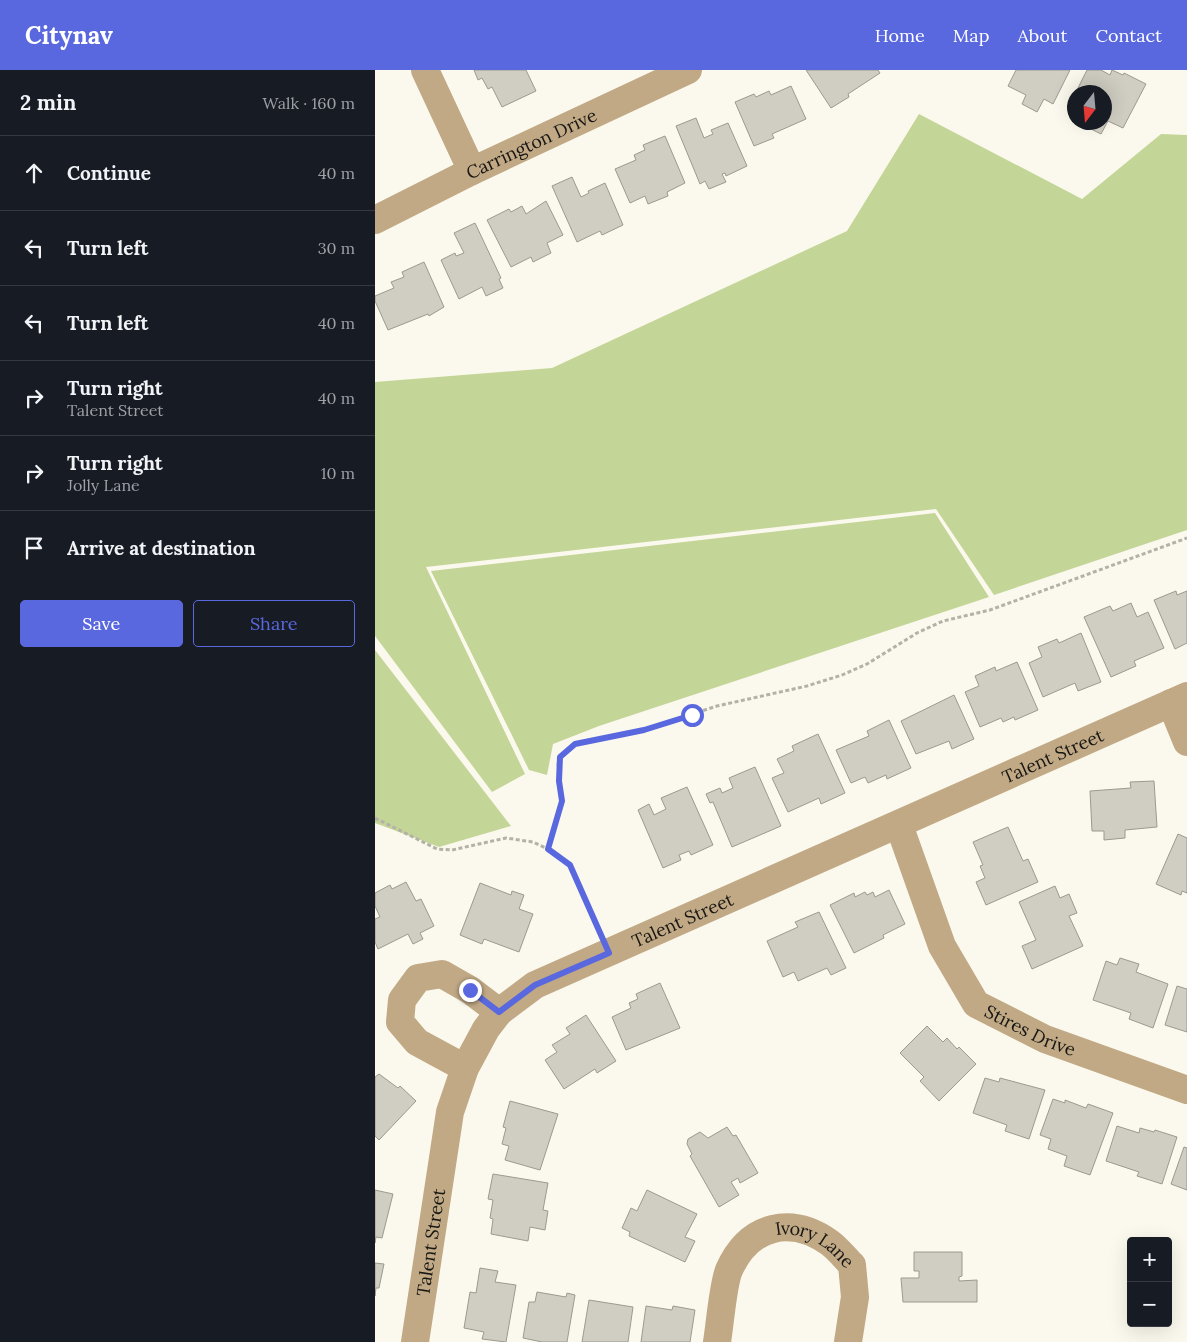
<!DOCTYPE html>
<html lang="en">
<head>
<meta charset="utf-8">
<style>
  :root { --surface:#171b24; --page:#20242c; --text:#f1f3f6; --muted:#9ea1a6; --line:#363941; --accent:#5a68df }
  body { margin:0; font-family:Lora,serif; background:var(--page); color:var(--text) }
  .controls { position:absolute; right:15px; bottom:15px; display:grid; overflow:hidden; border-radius:5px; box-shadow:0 5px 20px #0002 }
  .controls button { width:45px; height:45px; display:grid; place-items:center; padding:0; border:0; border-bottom:1px solid var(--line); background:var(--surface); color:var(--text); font:25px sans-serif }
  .compass { position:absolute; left:692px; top:15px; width:45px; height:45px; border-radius:50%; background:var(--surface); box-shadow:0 5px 20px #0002; rotate:196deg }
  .stop { position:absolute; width:15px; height:15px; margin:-11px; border:4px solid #5a68df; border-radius:50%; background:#fff }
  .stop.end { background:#5a68df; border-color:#fff; box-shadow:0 1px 5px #0008 }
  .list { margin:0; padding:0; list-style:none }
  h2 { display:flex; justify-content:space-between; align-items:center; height:65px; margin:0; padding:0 20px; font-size:21px }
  h2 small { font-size:16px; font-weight:400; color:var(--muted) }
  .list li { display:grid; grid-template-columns:32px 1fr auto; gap:15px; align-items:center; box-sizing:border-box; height:75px; padding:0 20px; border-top:1px solid var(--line) }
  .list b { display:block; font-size:19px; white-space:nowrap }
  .list p { margin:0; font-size:16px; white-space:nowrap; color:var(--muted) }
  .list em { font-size:16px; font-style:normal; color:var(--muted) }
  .actions { display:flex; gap:10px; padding:15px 20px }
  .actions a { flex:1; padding:11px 0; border:1px solid var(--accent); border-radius:5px; text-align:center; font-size:18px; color:var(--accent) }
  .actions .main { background:var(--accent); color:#fff }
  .icon { flex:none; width:28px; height:28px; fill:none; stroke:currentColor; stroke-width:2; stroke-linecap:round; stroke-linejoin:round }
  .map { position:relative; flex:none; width:812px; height:1272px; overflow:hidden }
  header { display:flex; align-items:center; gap:30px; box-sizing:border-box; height:70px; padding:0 25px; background:var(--accent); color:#fff }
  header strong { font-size:24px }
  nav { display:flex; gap:28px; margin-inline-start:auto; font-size:18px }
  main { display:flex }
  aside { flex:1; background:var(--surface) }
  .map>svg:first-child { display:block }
  .green { fill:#c4d598 }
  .building { fill:#d0cec2; stroke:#9c9a8f }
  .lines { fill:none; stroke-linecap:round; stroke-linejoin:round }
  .path { stroke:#b4b2a8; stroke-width:3; stroke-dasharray:4 2.5; stroke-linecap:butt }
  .minor { stroke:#c1a986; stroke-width:28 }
  .route { stroke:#5a68df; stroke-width:6 }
  .labels { text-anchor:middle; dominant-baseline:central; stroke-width:4; stroke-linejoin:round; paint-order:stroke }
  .street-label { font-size:18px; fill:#171612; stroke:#fff }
</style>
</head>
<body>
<header>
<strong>Citynav</strong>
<nav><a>Home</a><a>Map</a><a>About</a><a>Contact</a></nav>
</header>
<main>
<aside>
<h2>2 min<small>Walk · 160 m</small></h2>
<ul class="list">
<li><svg class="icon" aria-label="ahead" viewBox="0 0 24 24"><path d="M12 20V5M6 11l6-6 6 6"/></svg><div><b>Continue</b></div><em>40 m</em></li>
<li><svg class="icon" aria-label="left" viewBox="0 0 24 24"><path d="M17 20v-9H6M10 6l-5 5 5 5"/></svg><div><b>Turn left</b></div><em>30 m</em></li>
<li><svg class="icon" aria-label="left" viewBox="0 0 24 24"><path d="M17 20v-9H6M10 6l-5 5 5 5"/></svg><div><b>Turn left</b></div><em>40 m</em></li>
<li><svg class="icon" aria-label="right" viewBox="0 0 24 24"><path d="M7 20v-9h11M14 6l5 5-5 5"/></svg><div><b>Turn right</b><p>Talent Street</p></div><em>40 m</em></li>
<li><svg class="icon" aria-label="right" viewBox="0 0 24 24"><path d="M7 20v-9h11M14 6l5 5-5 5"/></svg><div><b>Turn right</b><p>Jolly Lane</p></div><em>10 m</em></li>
<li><svg class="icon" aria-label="arrive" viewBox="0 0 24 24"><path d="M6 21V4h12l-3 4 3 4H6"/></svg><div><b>Arrive at destination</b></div></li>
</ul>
<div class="actions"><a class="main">Save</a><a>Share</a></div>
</aside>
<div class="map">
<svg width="812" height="1272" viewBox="0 0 812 1272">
  <rect width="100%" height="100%" fill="#fbf9ed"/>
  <g class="green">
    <polygon points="544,44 707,129 786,64 812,65 812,460 619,525 561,439 51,497 150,704 117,722 0,566 0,312 177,298 472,161"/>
    <polygon points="560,443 614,527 224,656 178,674 172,705 154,700 56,501"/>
    <polygon points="0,580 136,756 64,777 0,753"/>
  </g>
  <g class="building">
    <polygon points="99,0 151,0 161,21 127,37 117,17 113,19 107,8 103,10"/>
    <polygon points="431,0 503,0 505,3 473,24 474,27 456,38"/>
    <polygon points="641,0 695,0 678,34 669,29 662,42 647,34 651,25 633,16"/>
    <polygon points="712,0 726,0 735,5 737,0 748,5 749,3 771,14 748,58 733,51 726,64 710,56 712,52 730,52 730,22 701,22"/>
    <polygon points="416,16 431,49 397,64 399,68 379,76 360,32 379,24 381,27 394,21 396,25"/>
    <polygon points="321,48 329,68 338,64 336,60 353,53 372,96 351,106 350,103 347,104 351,112 334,119 330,111 325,114 301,56"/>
    <polygon points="290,66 310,113 292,122 293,126 273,134 270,126 255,133 240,99 261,90 259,85 270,80 268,75"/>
    <polygon points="197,107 206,127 214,123 213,121 230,113 248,155 227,165 225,161 202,172 177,116"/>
    <polygon points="171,131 188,165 172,173 176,183 158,192 156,187 136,197 112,150 134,139 136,142 147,136 151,144"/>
    <polygon points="100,153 126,208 124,209 128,218 111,226 107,217 84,229 66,190 80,183 81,186 89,183 79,163"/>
    <polygon points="49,192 69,237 54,246 53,244 13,260 0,231 0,226 19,218 16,212 29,207 27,202"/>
    <polygon points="801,521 802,525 812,521 812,573 800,579 779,530"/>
    <polygon points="756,533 762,547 773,542 789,578 759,591 761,596 736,607 709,547 735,536 738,541"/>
    <polygon points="706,563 726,612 703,621 700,613 668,627 654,593 667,587 663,577 682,569 684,573"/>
    <polygon points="642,592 663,640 640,650 639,647 628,652 626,648 605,657 590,622 604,616 600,606 620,597 621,601"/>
    <polygon points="579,625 599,669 577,679 574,671 541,684 526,651"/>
    <polygon points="514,650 536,698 512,709 511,705 493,713 490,707 476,713 461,680 494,666 492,661"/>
    <polygon points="443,664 470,723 446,734 444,728 413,742 397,708 409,703 402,689 419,681 417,676"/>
    <polygon points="380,697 406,756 357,777 338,732 335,733 331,724 345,718 347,723 358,718 354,708"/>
    <polygon points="779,711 782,757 750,760 750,768 729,770 729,761 717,761 715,721 756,718 755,712"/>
    <polygon points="312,717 338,775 316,785 314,781 304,785 306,790 288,798 263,740 274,734 279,745 291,739 286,728"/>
    <polygon points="633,757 648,791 653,789 663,812 611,835 601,812 610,808 605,796 608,795 598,772"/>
    <polygon points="803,764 812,768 812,823 807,821 806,825 781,814"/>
    <polygon points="31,812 41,831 46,829 59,856 45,863 48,869 38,874 33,864 3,879 0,872 0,849 5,847 0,836 0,823 15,815 17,819"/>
    <polygon points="105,813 136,825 137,821 149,825 144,839 158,844 144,882 109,869 107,874 85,865"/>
    <polygon points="680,816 685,828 694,824 702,843 694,846 708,876 657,899 647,876 661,870 644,832"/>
    <polygon points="514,820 530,854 508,865 509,868 479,883 455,835 479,823 480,827 490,822 492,825 498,822 500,827"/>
    <polygon points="444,842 471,898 456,905 452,898 423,911 419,902 408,907 392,871 423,857 420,852"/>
    <polygon points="745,888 764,894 761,902 793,914 778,958 754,949 756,943 718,930 731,891 742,895"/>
    <polygon points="285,913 305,958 251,980 237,947 256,938 254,933 263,929 261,924"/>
    <polygon points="802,916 812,919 812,962 790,955"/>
    <polygon points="211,945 241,991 222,1003 220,999 189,1019 170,990 182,982 177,975 195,964 191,958"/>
    <polygon points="552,956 568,972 572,968 582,979 584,977 601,994 564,1031 545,1011 549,1007 525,983"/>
    <polygon points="4,1004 23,1018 25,1016 41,1031 4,1070 0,1066 0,1007"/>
    <polygon points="610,1008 624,1012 625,1008 670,1020 654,1069 630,1061 632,1055 598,1043"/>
    <polygon points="678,1029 690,1033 690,1030 711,1038 713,1034 738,1043 715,1105 689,1096 692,1086 673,1079 676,1069 665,1065"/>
    <polygon points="135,1031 183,1044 165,1100 130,1090 134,1076 127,1074 131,1058 128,1057"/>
    <polygon points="742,1056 764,1063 765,1058 779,1062 780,1060 802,1067 787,1114 762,1106 764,1102 731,1091"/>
    <polygon points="352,1057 358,1066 361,1065 383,1103 365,1113 363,1108 356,1112 364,1125 344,1137 315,1086 317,1084 312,1074 313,1069 325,1062 333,1068"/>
    <polygon points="809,1077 812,1078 812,1120 796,1114"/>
    <polygon points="118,1104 173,1113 168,1140 173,1141 170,1160 155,1157 153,1171 116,1164 118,1149 115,1148 118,1130 113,1129"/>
    <polygon points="0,1120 18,1124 7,1168 1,1167 0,1173"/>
    <polygon points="272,1120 322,1144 310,1167 320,1171 310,1192 254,1166 255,1162 247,1158 256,1138 262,1141"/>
    <polygon points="539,1182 587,1182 587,1206 584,1207 584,1211 602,1210 602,1232 528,1232 526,1208 544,1208 544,1201 539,1201"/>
    <polygon points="0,1193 9,1194 4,1218 1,1218 0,1226"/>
    <polygon points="105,1198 123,1201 120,1212 141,1215 131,1272 107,1269 109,1262 89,1258 95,1222 101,1223"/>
    <polygon points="162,1222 191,1227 192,1223 200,1225 192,1272 167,1272 148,1268 154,1232 160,1232"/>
    <polygon points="214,1230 258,1237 253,1272 207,1272"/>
    <polygon points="271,1236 297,1240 298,1236 320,1240 315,1272 266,1272"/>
  </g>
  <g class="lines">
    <g class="path">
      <polyline points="0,748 62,779 77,780 131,768 158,772 173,779 195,795 224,860"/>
      <polyline points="173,779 187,731 184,711 183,691 200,674 269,660 342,636 432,616 467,605 492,594 542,563 568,551 615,540 812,468"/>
    </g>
    <g class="minor">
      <polyline points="50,0 97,101"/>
      <path id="s1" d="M 0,150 L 97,101 L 313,0"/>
      <polyline points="796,633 812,672"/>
      <path id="s2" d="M 524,755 L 567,876 L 601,934 L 670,969 L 812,1020"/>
      <polyline points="90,998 42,972 25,952 27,930 43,908 67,904 95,920 124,942"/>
      <path id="s3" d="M 40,1272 L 75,1042 L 90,998 L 111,959 L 124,942 L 160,915 L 812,626"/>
      <path id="s4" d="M 342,1272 C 345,1254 348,1214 354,1200 C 374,1155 416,1145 455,1173 C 463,1179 470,1188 477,1195 L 480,1227 L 473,1272"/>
    </g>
  </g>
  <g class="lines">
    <polyline class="route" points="95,920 124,942 160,915 234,883 195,795 173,779 187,731 184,711 185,687 200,674 269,660 317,645"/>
  </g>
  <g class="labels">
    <g class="street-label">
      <text stroke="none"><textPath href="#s1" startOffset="174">Carrington Drive</textPath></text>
      <text stroke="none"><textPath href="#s3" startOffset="956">Talent Street</textPath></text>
      <text stroke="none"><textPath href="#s3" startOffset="551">Talent Street</textPath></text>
      <text stroke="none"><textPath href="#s2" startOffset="256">Stires Drive</textPath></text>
      <text stroke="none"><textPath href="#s3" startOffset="101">Talent Street</textPath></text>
      <text stroke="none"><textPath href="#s4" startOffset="182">Ivory Lane</textPath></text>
    </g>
  </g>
</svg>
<div class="controls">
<button>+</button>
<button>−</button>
</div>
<svg class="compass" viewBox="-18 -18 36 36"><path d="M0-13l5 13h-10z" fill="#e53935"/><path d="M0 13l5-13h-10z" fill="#9ea1a6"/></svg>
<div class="stop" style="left:317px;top:645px"></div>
<div class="stop end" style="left:95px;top:920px"></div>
</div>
</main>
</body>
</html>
